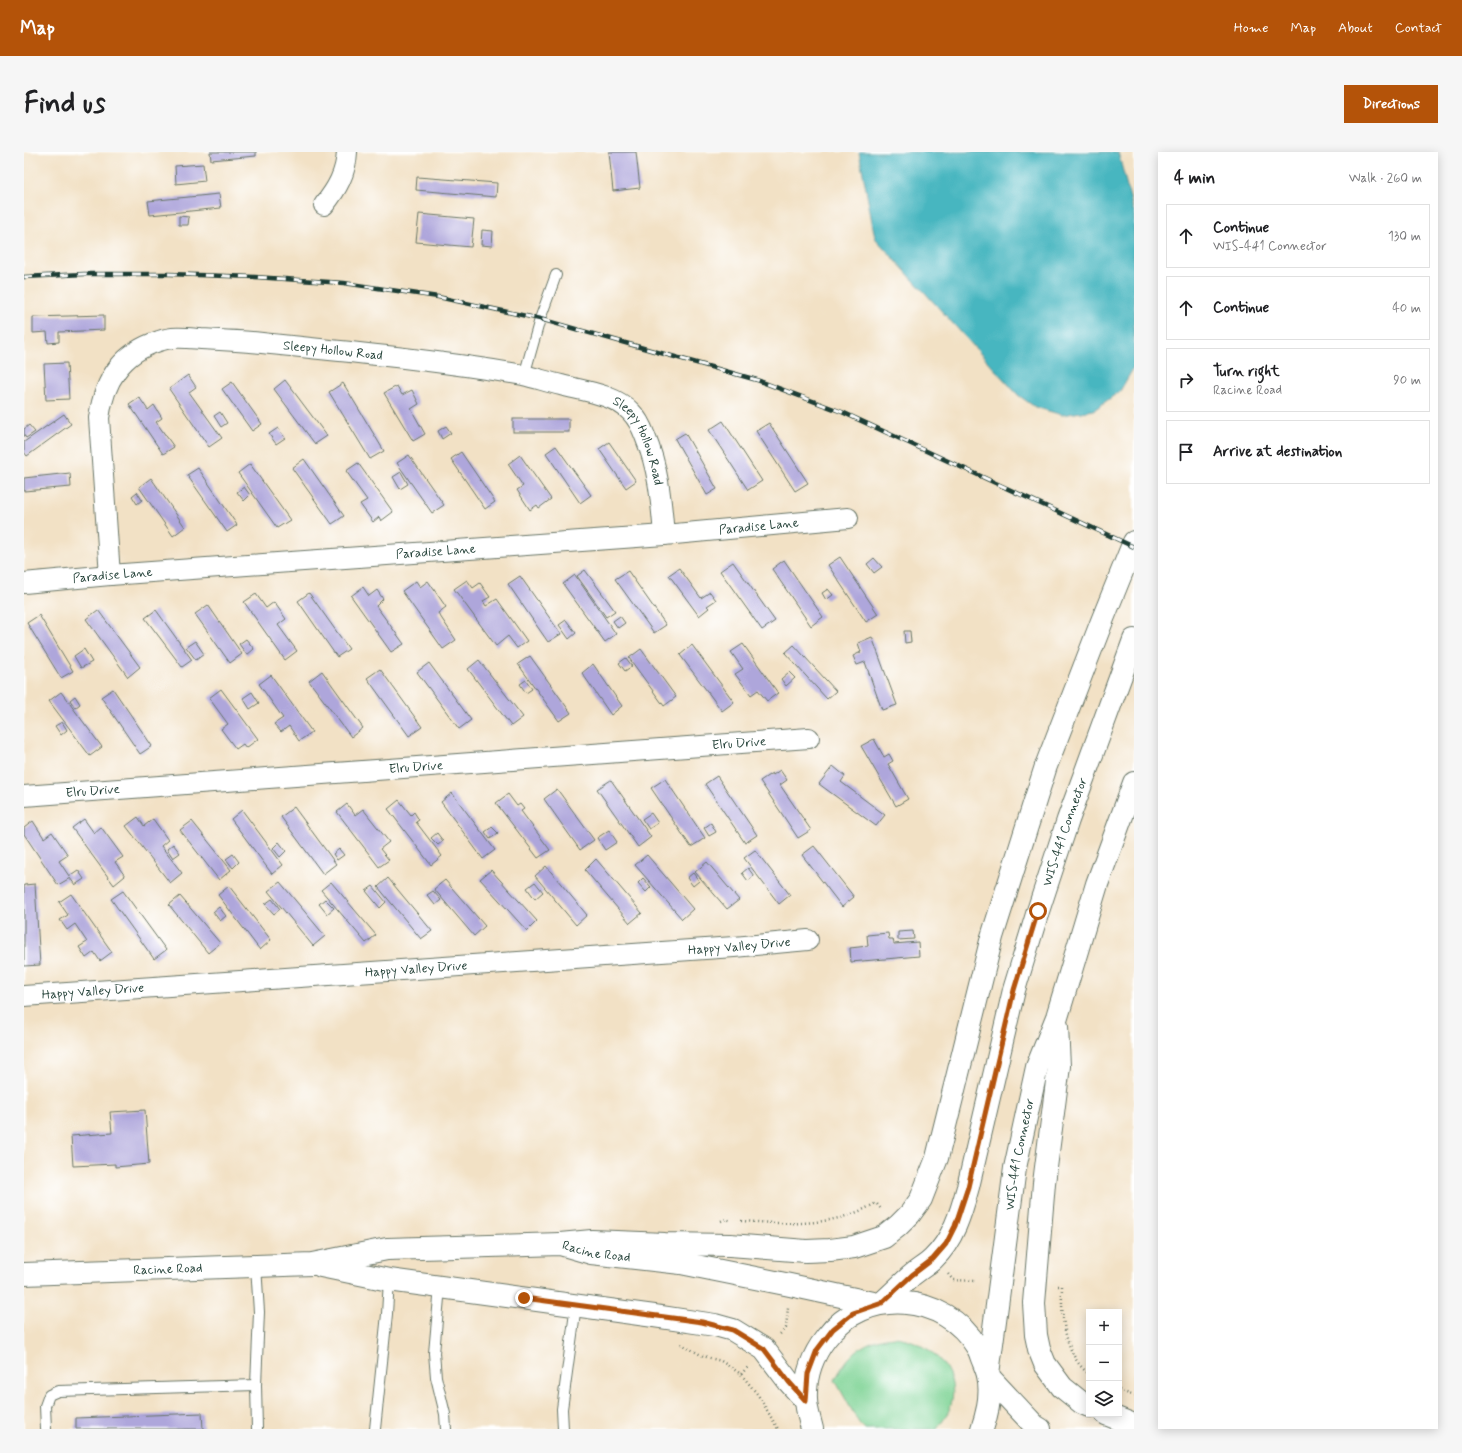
<!DOCTYPE html>
<html lang="en">
<head>
<meta charset="utf-8">
<style>
  :root { --surface:#fff; --page:#f6f6f6; --text:#202124; --muted:#757577; --line:#e0e0e0; --accent:#b45309 }
  body { margin:0; font-family:Mynerve,sans-serif; background:var(--page); color:var(--text) }
  .controls { position:absolute; right:12px; bottom:12px; display:grid; overflow:hidden; border-radius:0px; box-shadow:0 2px 10px #0003 }
  .controls button { width:36px; height:36px; display:grid; place-items:center; padding:0; border:0; border-bottom:1px solid var(--line); background:var(--surface); color:var(--text); font:20px sans-serif }
  .stop { position:absolute; width:12px; height:12px; margin:-9px; border:3px solid #b45309; border-radius:50%; background:#fff }
  .stop.end { background:#b45309; border-color:#fff; box-shadow:0 1px 4px #0008 }
  .list { margin:0; padding:0; list-style:none }
  h2 { display:flex; justify-content:space-between; align-items:center; height:52px; margin:0; padding:0 16px; font-size:17px }
  h2 small { font-size:13px; font-weight:400; color:var(--muted) }
  .list li { display:grid; grid-template-columns:26px 1fr auto; gap:12px; align-items:center; box-sizing:border-box; height:64px; margin:0 8px 8px; padding:0 8px; border:1px solid var(--line); border-radius:0px }
  .list b { display:block; font-size:15px; white-space:nowrap }
  .list p { margin:0; font-size:13px; white-space:nowrap; color:var(--muted) }
  .list em { font-size:13px; font-style:normal; color:var(--muted) }
  .icon { flex:none; width:22px; height:22px; fill:none; stroke:currentColor; stroke-width:2; stroke-linecap:round; stroke-linejoin:round }
  .map { position:relative; flex:none; width:1110px; height:1277px; overflow:hidden; border-radius:0px }
  header { display:flex; align-items:center; gap:24px; box-sizing:border-box; height:56px; padding:0 20px; background:var(--accent); color:#fff }
  header strong { font-size:19px }
  nav { display:flex; gap:22px; margin-inline-start:auto; font-size:14px }
  .intro { display:flex; align-items:center; justify-content:space-between; box-sizing:border-box; height:96px; padding:0 24px }
  h1 { margin:0; font-size:28px }
  .button { padding:10px 18px; border-radius:0px; background:var(--accent); color:#fff; font-size:14px; font-weight:700 }
  main { display:flex; gap:24px; padding:0 24px }
  aside { flex:1; background:var(--surface); border-radius:0px; box-shadow:0 2px 10px #0003 }
  .map>svg:first-child { display:block }
  .green { fill:#80d496; stroke:#508865 }
  .water { fill:#47b6c0; stroke:#337a7a }
  .building { fill:#aea6db }
  .lines { fill:none; stroke-linecap:round; stroke-linejoin:round }
  .service-casing { stroke:#697667; stroke-width:12 }
  .minor-casing { stroke:#697667; stroke-width:22 }
  .secondary-casing { stroke:#697667; stroke-width:24 }
  .motorway-casing { stroke:#697667; stroke-width:24 }
  .path { stroke:#697667; stroke-width:2.5; stroke-dasharray:1 3; stroke-linecap:butt }
  .service { stroke:#fff; stroke-width:10 }
  .minor { stroke:#fff; stroke-width:20 }
  .secondary { stroke:#fff; stroke-width:22 }
  .motorway { stroke:#fff; stroke-width:22 }
  .rail-casing { stroke:#1f3d34; stroke-width:4.5 }
  .rail { stroke:#fff; stroke-width:3; stroke-dasharray:9; stroke-linecap:butt }
  .route { stroke:#b45309; stroke-width:5 }
  .labels { text-anchor:middle; dominant-baseline:central; stroke-width:3.5; stroke-linejoin:round; paint-order:stroke }
  .street-label { font-size:13px; fill:#1f3d34; stroke:#fff }
</style>
</head>
<body>
<header>
<strong>Map</strong>
<nav><a>Home</a><a>Map</a><a>About</a><a>Contact</a></nav>
</header>
<div class="intro"><h1>Find us</h1><a class="button">Directions</a></div>
<main>
<div class="map">
<svg width="1110" height="1277" viewBox="0 0 1110 1277">
  <rect width="100%" height="100%" fill="#fff"/>
  <filter id="ink" filterUnits="userSpaceOnUse"><feTurbulence type="fractalNoise" baseFrequency=".025" numOctaves="2"/><feDisplacementMap in="SourceGraphic" scale="8" xChannelSelector="R" yChannelSelector="G"/><feConvolveMatrix kernelMatrix="1 2 1 2 8 2 1 2 1" color-interpolation-filters="sRGB"/></filter>
  <filter id="wash" filterUnits="userSpaceOnUse"><feTurbulence type="fractalNoise" baseFrequency=".012" numOctaves="4" result="noise"/><feDisplacementMap in="SourceGraphic" scale="16" xChannelSelector="R" yChannelSelector="G"/><feGaussianBlur stdDeviation="0.9" result="paint"/><feColorMatrix in="noise" values="0 0 0 0 0 0 0 0 0 0 0 0 0 0 0 0 0 1.4 0 .05"/><feComposite in="paint" operator="in"/></filter>
  <g filter="url(#wash)">
    <rect width="100%" height="100%" fill="#f2e1c5"/>
    <path class="green" d="M 871,1185 C 903,1188 937,1217 927,1253 C 924,1262 919,1269 913,1277 L 841,1277 L 835,1271 L 811,1228 C 824,1202 840,1187 871,1185 Z"/>
    <polygon class="water" points="835,0 1094,0 1110,61 1110,215 1096,239 1070,258 1038,263 1011,255 994,243 851,86"/>
    <g id="blocks">
      <g class="building">
        <polygon points="186,0 232,0 232,4 187,8"/>
        <polygon points="585,0 612,0 616,36 589,39"/>
        <polygon points="179,12 181,29 152,32 151,14"/>
        <polygon points="393,25 473,31 472,45 392,38"/>
        <polygon points="195,42 197,56 126,63 124,49"/>
        <polygon points="395,62 450,67 447,95 392,90"/>
        <polygon points="155,64 165,65 164,73 155,73"/>
        <polygon points="458,78 469,79 468,94 457,93"/>
        <polygon points="80,163 80,178 35,180 35,190 24,191 23,180 9,181 9,165"/>
        <polygon points="43,211 45,247 22,248 20,212"/>
        <polygon points="164,223 172,235 165,240 198,286 185,295 145,237"/>
        <polygon points="261,228 303,284 291,292 250,237"/>
        <polygon points="208,230 238,272 228,279 198,237"/>
        <polygon points="319,231 360,299 346,307 305,240"/>
        <polygon points="373,234 378,243 388,238 395,252 387,257 401,282 389,289 360,241"/>
        <polygon points="115,245 124,258 130,253 138,266 132,270 150,295 139,302 105,252"/>
        <polygon points="196,260 203,271 197,275 190,264"/>
        <polygon points="40,262 47,272 3,304 0,300 0,290"/>
        <rect x="489" y="267" width="56" height="13"/>
        <polygon points="699,269 738,329 724,338 685,278"/>
        <polygon points="745,271 784,331 771,339 732,279"/>
        <polygon points="5,273 11,280 2,286 0,283 0,277"/>
        <polygon points="422,274 427,281 418,287 414,279"/>
        <polygon points="254,276 261,286 252,292 245,282"/>
        <polygon points="661,281 693,337 683,343 651,287"/>
        <polygon points="585,290 612,329 602,336 575,297"/>
        <polygon points="532,294 567,343 556,351 522,301"/>
        <polygon points="437,300 471,350 461,357 427,307"/>
        <polygon points="385,303 420,353 408,361 373,311"/>
        <polygon points="496,303 527,347 515,356 513,353 506,358 493,338 499,334 484,312"/>
        <polygon points="280,307 320,364 308,372 268,316"/>
        <polygon points="334,311 369,360 357,369 355,365 349,370 336,352 343,348 322,319"/>
        <polygon points="226,312 266,368 253,376 214,321"/>
        <polygon points="174,316 213,373 203,380 163,323"/>
        <polygon points="377,320 384,332 376,337 369,325"/>
        <polygon points="46,321 47,335 0,339 0,326"/>
        <polygon points="127,326 161,375 149,384 115,335"/>
        <polygon points="220,335 226,343 220,349 213,340"/>
        <polygon points="113,340 118,348 113,352 108,344"/>
        <polygon points="816,405 854,462 842,470 804,413"/>
        <polygon points="850,406 858,415 850,421 843,412"/>
        <polygon points="760,408 799,465 787,474 748,417"/>
        <polygon points="709,410 751,469 738,478 696,419"/>
        <polygon points="655,416 677,446 686,440 692,448 683,454 685,456 675,464 645,423"/>
        <polygon points="561,418 591,459 582,465 553,424"/>
        <polygon points="604,419 642,473 630,481 591,427"/>
        <polygon points="551,423 592,482 581,490 539,432"/>
        <polygon points="496,424 537,482 524,490 484,432"/>
        <polygon points="443,428 449,436 456,431 466,445 459,449 462,454 473,447 503,489 493,496 484,484 472,494 430,437"/>
        <polygon points="392,429 396,435 404,429 422,455 414,461 432,488 419,497 378,439"/>
        <polygon points="339,435 345,444 353,438 359,447 352,454 380,492 367,500 327,444"/>
        <polygon points="804,437 809,443 802,448 798,441"/>
        <polygon points="285,441 325,497 313,505 274,449"/>
        <polygon points="232,442 242,456 250,450 262,467 254,473 273,499 261,508 220,450"/>
        <polygon points="184,453 218,502 206,511 171,462"/>
        <polygon points="74,458 116,515 104,525 62,467"/>
        <polygon points="132,458 168,508 158,515 121,466"/>
        <polygon points="15,463 49,519 37,526 3,471"/>
        <polygon points="596,464 601,471 594,476 589,469"/>
        <polygon points="542,468 552,481 545,487 535,473"/>
        <polygon points="880,479 886,479 887,490 881,491"/>
        <polygon points="848,485 873,553 858,558 841,510 833,513 829,504 837,500 834,491"/>
        <polygon points="222,487 230,497 223,503 215,492"/>
        <polygon points="171,489 180,502 172,508 162,495"/>
        <polygon points="719,492 754,541 743,549 734,538 727,543 711,522 719,517 707,500"/>
        <polygon points="668,493 710,550 698,559 656,503"/>
        <polygon points="770,493 812,539 803,547 761,501"/>
        <polygon points="60,497 68,510 57,516 50,504"/>
        <polygon points="617,497 652,545 640,554 605,506"/>
        <polygon points="506,504 547,561 535,569 494,512"/>
        <polygon points="602,506 608,514 601,519 595,511"/>
        <polygon points="455,508 499,565 487,574 444,517"/>
        <polygon points="405,511 447,568 435,577 393,520"/>
        <polygon points="569,512 598,554 587,563 558,521"/>
        <polygon points="356,517 398,575 385,584 343,526"/>
        <polygon points="298,519 339,576 327,585 285,529"/>
        <polygon points="765,520 771,526 762,534 757,527"/>
        <polygon points="247,523 288,580 275,589 265,574 257,580 250,572 259,566 235,532"/>
        <polygon points="502,528 508,537 502,541 496,532"/>
        <polygon points="89,537 128,594 116,602 77,545"/>
        <polygon points="197,537 234,587 222,596 219,592 212,597 197,577 204,572 185,546"/>
        <polygon points="37,540 78,595 66,604 25,549"/>
        <polygon points="228,540 235,551 226,557 219,546"/>
        <polygon points="51,544 56,552 51,556 46,548"/>
        <polygon points="38,570 43,578 37,583 31,574"/>
        <polygon points="850,587 860,605 865,602 869,609 864,612 884,647 872,654 837,594"/>
        <polygon points="809,614 821,624 817,630 861,663 852,674 795,632"/>
        <polygon points="756,618 763,628 756,633 787,678 774,686 736,629 748,621 749,623"/>
        <polygon points="693,624 733,683 721,691 681,632"/>
        <polygon points="641,627 681,686 667,695 627,636"/>
        <polygon points="587,628 627,685 614,695 573,637"/>
        <polygon points="533,637 570,688 556,698 520,647"/>
        <polygon points="428,641 471,698 459,707 417,650"/>
        <polygon points="484,642 493,654 496,652 500,657 497,659 526,698 514,706 472,651"/>
        <polygon points="375,648 387,663 390,660 395,668 392,670 418,704 407,713 364,657"/>
        <polygon points="323,652 331,663 339,657 365,690 356,697 365,708 355,715 313,660"/>
        <polygon points="270,655 312,712 299,722 257,665"/>
        <polygon points="218,658 259,713 248,722 207,667"/>
        <polygon points="627,661 634,671 625,677 618,667"/>
        <polygon points="114,665 120,674 129,667 144,688 137,694 158,721 146,731 102,674"/>
        <polygon points="60,667 70,681 77,675 99,705 91,710 101,724 90,733 48,676"/>
        <polygon points="9,669 20,686 28,680 44,703 35,709 45,724 54,718 60,727 51,733 46,726 34,733 0,682 0,676"/>
        <polygon points="168,669 207,718 195,728 156,678"/>
        <polygon points="687,671 692,680 685,684 680,676"/>
        <polygon points="468,675 474,681 466,687 461,680"/>
        <polygon points="585,678 593,690 581,698 573,686"/>
        <polygon points="413,681 419,689 414,693 407,686"/>
        <polygon points="255,690 262,699 256,705 249,696"/>
        <polygon points="149,692 156,701 149,706 143,697"/>
        <polygon points="790,694 830,745 818,755 778,703"/>
        <polygon points="315,697 320,703 313,708 309,702"/>
        <polygon points="731,698 766,743 755,752 720,706"/>
        <polygon points="209,702 215,710 209,716 202,707"/>
        <polygon points="623,703 669,757 658,767 611,713"/>
        <polygon points="572,707 618,761 606,771 561,718"/>
        <polygon points="683,710 715,748 703,757 671,720"/>
        <polygon points="522,714 563,763 552,773 511,724"/>
        <polygon points="724,716 730,724 724,729 718,721"/>
        <polygon points="467,718 513,769 503,779 456,727"/>
        <polygon points="669,721 675,729 669,734 663,726"/>
        <polygon points="364,726 408,779 397,787 354,735"/>
        <polygon points="619,726 627,735 622,740 614,731"/>
        <polygon points="421,728 461,774 450,784 410,737"/>
        <polygon points="256,730 301,784 289,794 244,739"/>
        <polygon points="307,730 352,783 342,791 297,738"/>
        <polygon points="511,730 519,740 511,747 503,736"/>
        <polygon points="11,732 16,813 0,814 0,733"/>
        <polygon points="205,734 247,788 236,798 194,743"/>
        <polygon points="349,734 362,750 356,756 342,739"/>
        <polygon points="99,739 142,798 130,807 87,747"/>
        <polygon points="409,739 417,748 411,753 403,743"/>
        <polygon points="47,742 88,800 76,809 70,800 62,806 55,795 63,790 51,772 43,778 36,768 44,763 35,750"/>
        <polygon points="156,744 196,791 184,801 145,753"/>
        <polygon points="248,747 256,757 250,762 241,752"/>
        <polygon points="301,747 310,756 303,762 295,752"/>
        <polygon points="195,755 202,764 196,769 189,760"/>
        <polygon points="889,779 890,787 874,788 874,780"/>
        <polygon points="864,781 865,787 869,787 870,792 894,790 895,804 827,810 826,796 844,794 843,783"/>
        <polygon points="121,958 125,1012 91,1015 91,1012 49,1014 47,984 88,981 86,960"/>
        <polygon points="178,1261 179,1277 52,1277 52,1266"/>
      </g>
    </g>
  </g>
  <g filter="url(#ink)">
    <use href="#blocks" fill-opacity="0" stroke="#697667" stroke-width="1"/>
    <g class="lines">
      <g class="service-casing">
        <g id="service">
          <polyline points="500,224 516,167 532,123"/>
          <polyline points="232,1114 235,1160 232,1233 233,1277"/>
          <polyline points="416,1135 410,1201 412,1225 421,1262 422,1277"/>
          <polyline points="22,1277 21,1254 25,1243 34,1239 232,1233"/>
          <polyline points="351,1277 363,1162 365,1128"/>
          <polyline points="539,1277 538,1257 552,1153"/>
        </g>
      </g>
      <g class="minor-casing">
        <g id="minor">
          <path d="M 300,53 C 313,37 322,21 323,0"/>
          <path id="s1" d="M 86,423 L 75,266 C 80,229 97,201 135,189 C 149,184 163,186 177,187 C 198,188 218,189 238,191 C 325,200 413,208 499,223 C 512,226 524,230 537,233 C 560,239 590,242 607,260 C 613,266 618,276 621,284 C 635,318 637,348 640,383"/>
          <path id="s2" d="M 0,431 L 86,423 L 640,383 L 824,366"/>
          <path id="s3" d="M 0,644 L 785,586"/>
          <path id="s4" d="M 0,844 L 710,795 L 784,788"/>
        </g>
      </g>
      <g class="secondary-casing">
        <g id="secondary">
          <polyline points="1033,874 1035,914 1020,1031 1010,1151 1012,1183 1015,1197 1021,1212 1038,1235 1058,1251 1065,1254"/>
          <polyline points="297,1114 365,1128 630,1164 691,1173 709,1178 740,1197 765,1230 782,1249"/>
          <path id="s5" d="M 0,1122 L 288,1112 L 363,1097 L 536,1092 L 567,1101 L 657,1111 L 766,1133 L 854,1152"/>
          <path id="s6" d="M 858,1151 C 868,1142 877,1133 887,1124 C 894,1118 903,1113 909,1107 C 929,1088 937,1061 944,1035 L 990,838 L 1014,759 L 1044,668 L 1110,488"/>
          <path id="s7" d="M 964,1222 L 991,1016 L 1013,915 L 1033,865 L 1073,732 L 1110,631"/>
          <polyline points="965,1225 1011,1274 1016,1277"/>
          <polyline points="1082,1262 1110,1273"/>
          <path d="M 788,1277 C 786,1268 782,1257 782,1247 C 781,1224 788,1204 802,1186 C 841,1134 921,1141 953,1195 C 956,1199 957,1205 959,1209 C 961,1214 963,1219 964,1223 C 968,1242 964,1260 958,1277"/>
        </g>
      </g>
      <g class="motorway-casing">
        <polyline id="motorway" points="536,1092 568,1089 641,1092 706,1093 782,1099 806,1098 830,1095 860,1085 874,1074 886,1062 897,1047 913,1006 968,785 1022,614 1078,469 1110,390"/>
      </g>
      <g class="path">
        <polyline points="697,1069 702,1067 708,1069"/>
        <path d="M 717,1069 C 765,1072 808,1076 852,1051 L 858,1058"/>
        <polyline points="924,1122 929,1128 953,1129"/>
        <path d="M 1034,1134 L 1038,1134 C 1037,1163 1040,1203 1065,1222"/>
        <polyline points="756,1182 762,1176 764,1155"/>
        <polyline points="657,1192 679,1204 697,1209 717,1222 734,1243 754,1277"/>
        <polyline points="717,1222 725,1214"/>
        <polyline points="1095,1238 1110,1244"/>
      </g>
      <use href="#service" class="service"/>
      <use href="#minor" class="minor"/>
      <use href="#secondary" class="secondary"/>
      <use href="#motorway" class="motorway"/>
      <g class="rail-casing">
        <polyline id="rail" points="0,125 60,122 145,122 231,125 320,131 414,145 516,167 733,228 818,260 1110,395"/>
      </g>
      <use href="#rail" class="rail"/>
    </g>
  </g>
  <g class="lines" filter="url(#ink)">
    <polyline class="route" points="500,1146 678,1170 709,1178 740,1197 765,1230 782,1249 784,1222 793,1198 809,1177 829,1161 858,1151 888,1123 909,1107 922,1092 931,1074 944,1035 990,838 1014,759"/>
  </g>
  <g class="labels">
    <g class="street-label">
      <text stroke="none"><textPath href="#s1" startOffset="436">Sleepy Hollow Road</textPath></text>
      <text stroke="none"><textPath href="#s1" startOffset="772">Sleepy Hollow Road</textPath></text>
      <text stroke="none"><textPath href="#s2" startOffset="737">Paradise Lane</textPath></text>
      <text stroke="none"><textPath href="#s2" startOffset="413">Paradise Lane</textPath></text>
      <text stroke="none"><textPath href="#s2" startOffset="89">Paradise Lane</textPath></text>
      <text stroke="none"><textPath href="#s3" startOffset="717">Elru Drive</textPath></text>
      <text stroke="none"><textPath href="#s3" startOffset="393">Elru Drive</textPath></text>
      <text stroke="none"><textPath href="#s3" startOffset="69">Elru Drive</textPath></text>
      <text stroke="none"><textPath href="#s6" startOffset="517">WIS-441 Connector</textPath></text>
      <text stroke="none"><textPath href="#s4" startOffset="717">Happy Valley Drive</textPath></text>
      <text stroke="none"><textPath href="#s4" startOffset="393">Happy Valley Drive</textPath></text>
      <text stroke="none"><textPath href="#s4" startOffset="69">Happy Valley Drive</textPath></text>
      <text stroke="none"><textPath href="#s7" startOffset="222">WIS-441 Connector</textPath></text>
      <text stroke="none"><textPath href="#s5" startOffset="575">Racine Road</textPath></text>
      <text stroke="none"><textPath href="#s5" startOffset="144">Racine Road</textPath></text>
    </g>
  </g>
</svg>
<div class="controls">
<button>+</button>
<button>−</button>
<button><svg class="icon" aria-label="layers" viewBox="0 0 24 24"><path d="M12 4l9 5-9 5-9-5zM3 14l9 5 9-5"/></svg></button>
</div>
<div class="stop" style="left:1014px;top:759px"></div>
<div class="stop end" style="left:500px;top:1146px"></div>
</div>
<aside>
<h2>4 min<small>Walk · 260 m</small></h2>
<ul class="list">
<li><svg class="icon" aria-label="ahead" viewBox="0 0 24 24"><path d="M12 20V5M6 11l6-6 6 6"/></svg><div><b>Continue</b><p>WIS-441 Connector</p></div><em>130 m</em></li>
<li><svg class="icon" aria-label="ahead" viewBox="0 0 24 24"><path d="M12 20V5M6 11l6-6 6 6"/></svg><div><b>Continue</b></div><em>40 m</em></li>
<li><svg class="icon" aria-label="right" viewBox="0 0 24 24"><path d="M7 20v-9h11M14 6l5 5-5 5"/></svg><div><b>Turn right</b><p>Racine Road</p></div><em>90 m</em></li>
<li><svg class="icon" aria-label="arrive" viewBox="0 0 24 24"><path d="M6 21V4h12l-3 4 3 4H6"/></svg><div><b>Arrive at destination</b></div></li>
</ul>
</aside>
</main>
</body>
</html>
